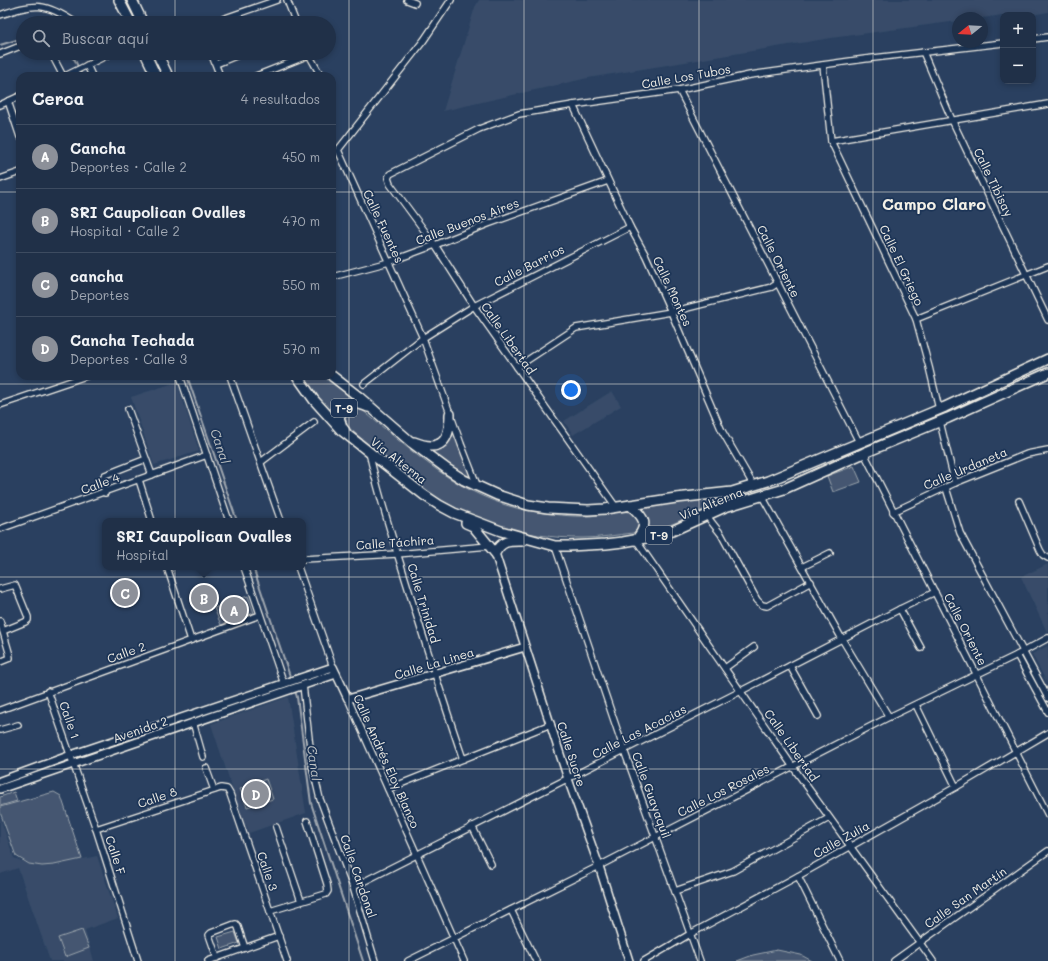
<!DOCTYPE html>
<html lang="es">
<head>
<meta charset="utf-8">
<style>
  :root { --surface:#203048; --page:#28384f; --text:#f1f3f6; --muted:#a2a9b4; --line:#3d4b60; --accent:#8c9099 }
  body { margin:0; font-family:Mali,sans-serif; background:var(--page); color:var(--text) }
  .controls { position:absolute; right:12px; top:12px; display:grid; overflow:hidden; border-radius:8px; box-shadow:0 2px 6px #0003 }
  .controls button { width:36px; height:36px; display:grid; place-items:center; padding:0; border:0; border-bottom:1px solid var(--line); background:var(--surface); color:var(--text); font:20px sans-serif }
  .compass { position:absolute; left:952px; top:12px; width:36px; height:36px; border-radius:50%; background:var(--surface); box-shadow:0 2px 6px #0003; rotate:252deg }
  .you { position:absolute; left:571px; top:390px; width:14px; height:14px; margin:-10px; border:3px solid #fff; border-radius:50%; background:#1a73e8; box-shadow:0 0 0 6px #1a73e833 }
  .badge { display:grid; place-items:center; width:26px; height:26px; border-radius:50%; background:var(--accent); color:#fff; font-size:13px; font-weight:700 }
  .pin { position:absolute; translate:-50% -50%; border:2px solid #fff; box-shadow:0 1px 4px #0006 }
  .popup { position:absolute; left:102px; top:518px; width:204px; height:52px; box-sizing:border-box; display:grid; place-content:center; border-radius:8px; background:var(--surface); filter:drop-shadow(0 1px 3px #0005); font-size:13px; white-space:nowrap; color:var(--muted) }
  .popup b { font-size:15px; color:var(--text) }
  .popup::after { content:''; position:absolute; left:50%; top:100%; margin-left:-8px; border:8px solid transparent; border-top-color:var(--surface) }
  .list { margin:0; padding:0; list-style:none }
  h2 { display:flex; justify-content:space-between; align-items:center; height:52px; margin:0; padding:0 16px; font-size:17px }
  h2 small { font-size:13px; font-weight:400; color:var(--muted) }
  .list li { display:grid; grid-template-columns:26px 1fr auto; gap:12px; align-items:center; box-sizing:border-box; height:64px; padding:0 16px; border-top:1px solid var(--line) }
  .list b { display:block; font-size:15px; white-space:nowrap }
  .list p { margin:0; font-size:13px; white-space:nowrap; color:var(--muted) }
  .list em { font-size:13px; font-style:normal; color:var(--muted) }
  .icon { flex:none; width:22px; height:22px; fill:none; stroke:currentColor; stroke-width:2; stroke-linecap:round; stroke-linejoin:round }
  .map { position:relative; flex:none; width:1048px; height:961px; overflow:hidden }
  .search { position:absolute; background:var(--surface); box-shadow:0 2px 6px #0003; left:16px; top:16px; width:320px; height:44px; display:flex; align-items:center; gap:10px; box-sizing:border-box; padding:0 14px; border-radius:22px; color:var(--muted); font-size:15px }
  .panel { position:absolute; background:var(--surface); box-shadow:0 2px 6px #0003; left:16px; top:72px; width:320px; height:308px; border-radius:12px }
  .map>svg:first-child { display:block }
  .built { fill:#374c69 }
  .green { fill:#445771; stroke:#9ca4ac }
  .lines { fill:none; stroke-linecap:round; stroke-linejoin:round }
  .stream { stroke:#a1a8b0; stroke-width:2 }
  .minor-casing { stroke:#f4f1e8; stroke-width:8 }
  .tertiary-casing { stroke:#f4f1e8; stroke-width:10 }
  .trunk-casing { stroke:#f4f1e8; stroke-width:12 }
  .minor { stroke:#1d3557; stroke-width:5.5 }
  .tertiary { stroke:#1d3557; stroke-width:7 }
  .trunk { stroke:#1d3557; stroke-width:9 }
  .grid { fill:none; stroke:#f4f1e8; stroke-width:1; stroke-opacity:0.55 }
  .labels { text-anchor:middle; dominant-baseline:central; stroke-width:3.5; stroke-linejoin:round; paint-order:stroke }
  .shield { fill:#1d3557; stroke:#b4b9bc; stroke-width:1 }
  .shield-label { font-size:11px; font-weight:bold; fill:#f4f1e8 }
  .street-label { font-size:12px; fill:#f4f1e8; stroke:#1d3557 }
  .water-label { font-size:13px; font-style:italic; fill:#bdc1c2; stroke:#1d3557 }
  .district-label { font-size:16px; font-weight:bold; fill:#f4f1e8; stroke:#1d3557 }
</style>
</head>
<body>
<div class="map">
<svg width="1048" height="961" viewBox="0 0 1048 961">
  <rect width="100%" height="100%" fill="#2a4060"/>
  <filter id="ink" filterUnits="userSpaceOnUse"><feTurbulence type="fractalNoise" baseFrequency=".025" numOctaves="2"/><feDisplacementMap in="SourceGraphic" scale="8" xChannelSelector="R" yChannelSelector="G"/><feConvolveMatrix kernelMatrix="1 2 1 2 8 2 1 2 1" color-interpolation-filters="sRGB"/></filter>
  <g filter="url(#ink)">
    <g class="built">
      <polygon points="479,0 1048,0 1048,12 1032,15 1003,15 982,18 958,18 958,21 831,38 588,78 443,111 475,7"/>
      <polygon points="177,382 199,451 154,465 131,397"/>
      <polygon points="612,391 621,406 573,435 564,421"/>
      <polygon points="1048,564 1048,631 1047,632 1021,577"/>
      <polygon points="1048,646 1048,685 1032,654"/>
      <polygon points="288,697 306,813 249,833 246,825 244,824 211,724"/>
      <polygon points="0,817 14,858 29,864 54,865 97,856 118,918 85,930 94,961 50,961 18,868 0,874"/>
    </g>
    <g class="green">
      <path d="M 301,376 L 325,376 L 353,399 C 341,399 333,406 334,418 Z"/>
      <path d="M 356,407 L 361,409 C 412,451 462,499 530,511 C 550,514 571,517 590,516 C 599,515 623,510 629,512 C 635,513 637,518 639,522 L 638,528 L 633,533 C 616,535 599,538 582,538 C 524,539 466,519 419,486 C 393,467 369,444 344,424 L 343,415 L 346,410 Z"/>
      <polygon points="452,429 473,481 451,469 428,450"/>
      <polygon points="854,466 861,482 833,492 827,476"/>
      <path d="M 723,495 L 725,500 C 699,511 675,525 647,533 C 649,522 648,515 640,507 Z"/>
      <polygon points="136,582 140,594 115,603 111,592"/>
      <polygon points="248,596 254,613 221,625 214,608"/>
      <polygon points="266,779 273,799 247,807 240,789"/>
      <polygon points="14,792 17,801 0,806 0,797"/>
      <polygon points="54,792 61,796 82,859 54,865 42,866 29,864 16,856 0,812 0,807"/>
      <polygon points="82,930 89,948 65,957 58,938"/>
      <polygon points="235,932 239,943 222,949 218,937"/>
      <polygon points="777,950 801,955 812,961 737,961 753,955"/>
    </g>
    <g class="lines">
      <g class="stream">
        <polyline points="0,45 23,38"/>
        <polyline points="67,53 75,60 82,76"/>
        <polyline points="187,376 237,521"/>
        <polyline points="253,567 297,697 311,803 363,961"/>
      </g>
      <g class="minor-casing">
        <g id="minor">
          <polyline points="287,0 296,23"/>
          <polyline points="407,0 415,3"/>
          <polyline points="451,0 424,40 338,150 423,338 461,444 477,485"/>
          <path d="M 0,15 C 35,3 45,2 76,23"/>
          <polyline points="211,23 277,0"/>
          <polyline points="1033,39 1048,37"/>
          <polyline points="923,52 952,120 1048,320"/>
          <polyline points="51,53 63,76"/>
          <polyline points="211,53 220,76"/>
          <polyline points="308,53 321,76"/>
          <polyline points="0,54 23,45"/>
          <polyline points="216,64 243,53"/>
          <polyline points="87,65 92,76"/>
          <polyline points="823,65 831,141 916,319 929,367 939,409"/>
          <polyline points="65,76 112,53"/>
          <polyline points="256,76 309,55"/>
          <polyline points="679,90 859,442"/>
          <polyline points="8,101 20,137"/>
          <polyline points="0,105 20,96"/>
          <polyline points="573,105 630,227 646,256 671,312 722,431 754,486"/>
          <polyline points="831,141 1048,104"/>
          <polyline points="0,179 20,172"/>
          <polyline points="332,277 389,262 435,245 488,224 608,181"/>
          <polyline points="916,319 1048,266"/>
          <polyline points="517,367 576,328 671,312 772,287 778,283"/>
          <polyline points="180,376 229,521"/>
          <polyline points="230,376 281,521"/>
          <polyline points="364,384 423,338 474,306 630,227"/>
          <polyline points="0,405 86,376"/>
          <polyline points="128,409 152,475"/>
          <polyline points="940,422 955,483"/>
          <path d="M 369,452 C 378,493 391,534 404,575 C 423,636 442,698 463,759"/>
          <polyline points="864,453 1048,815"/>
          <polyline points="261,462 314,422"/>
          <polyline points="139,480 152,521"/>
          <polyline points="946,488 960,533 1048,698"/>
          <polyline points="105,493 102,479 105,475 146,459"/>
          <polyline points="762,496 842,639 889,717"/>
          <polyline points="1019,501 1040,550 1043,555 1048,558"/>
          <polyline points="616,507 517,367 474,306 435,245 390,184 388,178 390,174 479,129 519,114 573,105 679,90 750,75 865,59 1003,43"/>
          <polyline points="893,512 955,483 1027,454 1048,450"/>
          <polyline points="706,515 721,534 757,600 762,605 767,606 811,582"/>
          <polyline points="0,529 207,455"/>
          <polyline points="636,540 793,767 933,961"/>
          <polyline points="555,546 624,750 700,961"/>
          <polyline points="303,559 397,554 489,546"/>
          <polyline points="167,567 191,640"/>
          <polyline points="244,567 284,684"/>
          <polyline points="298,567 333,667"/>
          <polyline points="802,567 830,553"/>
          <polyline points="0,589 15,585 28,617 28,620 25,622 3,631"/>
          <polyline points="900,609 921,648"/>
          <polyline points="0,621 9,652 10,658 0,662"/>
          <polyline points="1017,655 1048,712"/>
          <polyline points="790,666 818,716"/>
          <polyline points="725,668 754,647"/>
          <polyline points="303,685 312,765 320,799 353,887 375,961"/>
          <polyline points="48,691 96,829 138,961"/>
          <polyline points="348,699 464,961"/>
          <polyline points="916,705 956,787"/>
          <polyline points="0,710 260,615"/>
          <polyline points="193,722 203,757"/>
          <polyline points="0,730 18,725"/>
          <polyline points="206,768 214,790"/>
          <polyline points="388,789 551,724"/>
          <polyline points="472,826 491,864"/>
          <polyline points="276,827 301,901"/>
          <polyline points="96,829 221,788 227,789 230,794 287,961"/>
          <polyline points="798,876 840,961"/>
          <polyline points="353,887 741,691 900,609 935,592"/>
          <polyline points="675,891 733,871 829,818"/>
          <polyline points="511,910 536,961"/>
          <polyline points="270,911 326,894 328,891 327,884 307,821"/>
          <polyline points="217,958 209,935 211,933 232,925 236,924 238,927 245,948"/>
          <polyline points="208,961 279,936"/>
          <polyline points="408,961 599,866 889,717 1017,655 1048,638"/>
          <polyline points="644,961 690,934 798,876 956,787 1048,733"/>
          <polyline points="894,961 1048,851"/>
        </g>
      </g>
      <g class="tertiary-casing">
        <g id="tertiary">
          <polyline points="495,553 568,779 599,866 629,961"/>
          <polyline points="0,781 71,755 333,667 348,699 525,647"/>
          <polyline points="0,789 336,674"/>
        </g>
      </g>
      <g class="trunk-casing">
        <g id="trunk">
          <polyline points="119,0 131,23"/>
          <polyline points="132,0 143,23"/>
          <polyline points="145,53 156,76"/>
          <polyline points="157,53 168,76"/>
          <polyline points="297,376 314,400 341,430 424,495 439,505 454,513 501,531 555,546 569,546 606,544 623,542 651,537 672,531 725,507 784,489 864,453 948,418 1048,373"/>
          <polyline points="332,376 359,397 412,443 447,469 464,480 497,495 528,505 548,508 588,510 605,509 676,498 732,492 768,481 945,407 1048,359"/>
          <path d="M 345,431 L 342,427 L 339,417 C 347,402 353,401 368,407"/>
          <path d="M 414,442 C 442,453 450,440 450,414"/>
          <path d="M 630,505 C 645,518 649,524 636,540"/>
          <path d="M 466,523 L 473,526 L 495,553 C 502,540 509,541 522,541"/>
        </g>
      </g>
      <use href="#minor" class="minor"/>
      <use href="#tertiary" class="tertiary"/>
      <use href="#trunk" class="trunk"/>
    </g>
  </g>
  <path class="grid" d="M 175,0 L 175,23M 349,0 L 349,961M 524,0 L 524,961M 699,0 L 699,961M 873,0 L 873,961M 175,53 L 175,76M 0,192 L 20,192M 332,192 L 1048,192M 175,376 L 175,961M 0,384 L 1048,384M 0,577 L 1048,577M 0,769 L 1048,769"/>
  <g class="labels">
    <g class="shield">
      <rect x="331" y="399" width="26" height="18" rx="3"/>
      <rect x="646" y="526" width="26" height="18" rx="3"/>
    </g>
    <g class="shield-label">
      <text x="344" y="408">T-9</text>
      <text x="659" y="535">T-9</text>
    </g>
    <g class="street-label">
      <text transform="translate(686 76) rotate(-10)">Calle Los Tubos</text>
      <text transform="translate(994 182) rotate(64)">Calle Tibisay</text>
      <text transform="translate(467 221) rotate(-21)">Calle Buenos Aires</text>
      <text transform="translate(384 226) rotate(65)">Calle Fuentes</text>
      <text transform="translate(779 261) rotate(63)">Calle Oriente</text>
      <text transform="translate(529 265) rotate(-27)">Calle Barrios</text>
      <text transform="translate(902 265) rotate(65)">Calle El Griego</text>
      <text transform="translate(673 291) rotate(65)">Calle Montes</text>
      <text transform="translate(509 338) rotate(55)">Calle Libertad</text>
      <text transform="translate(399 460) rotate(38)">Vía Alterna</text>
      <text transform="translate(965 468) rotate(-23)">Calle Urdaneta</text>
      <text transform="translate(100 483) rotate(-20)">Calle 4</text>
      <text transform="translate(711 503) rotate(-22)">Vía Alterna</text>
      <text transform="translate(395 542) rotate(-4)">Calle Táchira</text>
      <text transform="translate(424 603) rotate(73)">Calle Trinidad</text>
      <text transform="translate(966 629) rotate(63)">Calle Oriente</text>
      <text transform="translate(126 652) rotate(-20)">Calle 2</text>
      <text transform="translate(434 663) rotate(-17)">Calle La Linea</text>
      <text transform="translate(70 720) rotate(71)">Calle 1</text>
      <text transform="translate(140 729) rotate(-19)">Avenida 2</text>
      <text transform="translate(639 731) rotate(-27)">Calle Las Acacias</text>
      <text transform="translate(792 745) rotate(55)">Calle Libertad</text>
      <text transform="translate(572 754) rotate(72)">Calle Sucre</text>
      <text transform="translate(387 761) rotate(66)">Calle Andrés Eloy Blanco</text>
      <text transform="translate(723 790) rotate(-27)">Calle Los Rosales</text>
      <text transform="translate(652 795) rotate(70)">Calle Guayaquil</text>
      <text transform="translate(157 797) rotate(-19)">Calle 8</text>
      <text transform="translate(841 839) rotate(-29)">Calle Zulia</text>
      <text transform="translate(116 855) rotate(72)">Calle F</text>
      <text transform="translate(268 871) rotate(71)">Calle 3</text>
      <text transform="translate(359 876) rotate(71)">Calle Cardonal</text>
      <text transform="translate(965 897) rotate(-35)">Calle San Martín</text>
    </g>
    <g class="water-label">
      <text transform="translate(221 446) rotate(71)">Canal</text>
      <text transform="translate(315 763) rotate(82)">Canal</text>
    </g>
    <g class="district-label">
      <text x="934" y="203">Campo Claro</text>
    </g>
  </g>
</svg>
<div class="controls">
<button>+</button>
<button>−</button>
</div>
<svg class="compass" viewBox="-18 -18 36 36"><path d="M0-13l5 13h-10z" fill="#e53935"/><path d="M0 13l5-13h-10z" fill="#a2a9b4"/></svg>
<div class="you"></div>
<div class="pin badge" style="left:234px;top:610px">A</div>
<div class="pin badge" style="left:204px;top:598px">B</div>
<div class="popup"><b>SRI Caupolican Ovalles</b>Hospital</div>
<div class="pin badge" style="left:125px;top:593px">C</div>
<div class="pin badge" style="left:256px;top:794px">D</div>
<div class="search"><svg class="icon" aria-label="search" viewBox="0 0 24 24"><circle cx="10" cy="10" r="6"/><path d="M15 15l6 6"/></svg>Buscar aquí</div>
<section class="panel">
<h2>Cerca<small>4 resultados</small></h2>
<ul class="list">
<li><span class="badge">A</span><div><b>Cancha</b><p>Deportes · Calle 2</p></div><em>450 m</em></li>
<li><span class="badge">B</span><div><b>SRI Caupolican Ovalles</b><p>Hospital · Calle 2</p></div><em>470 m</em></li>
<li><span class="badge">C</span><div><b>cancha</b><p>Deportes</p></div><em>550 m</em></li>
<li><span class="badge">D</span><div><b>Cancha Techada</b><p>Deportes · Calle 3</p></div><em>570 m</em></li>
</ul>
</section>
</div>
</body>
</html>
